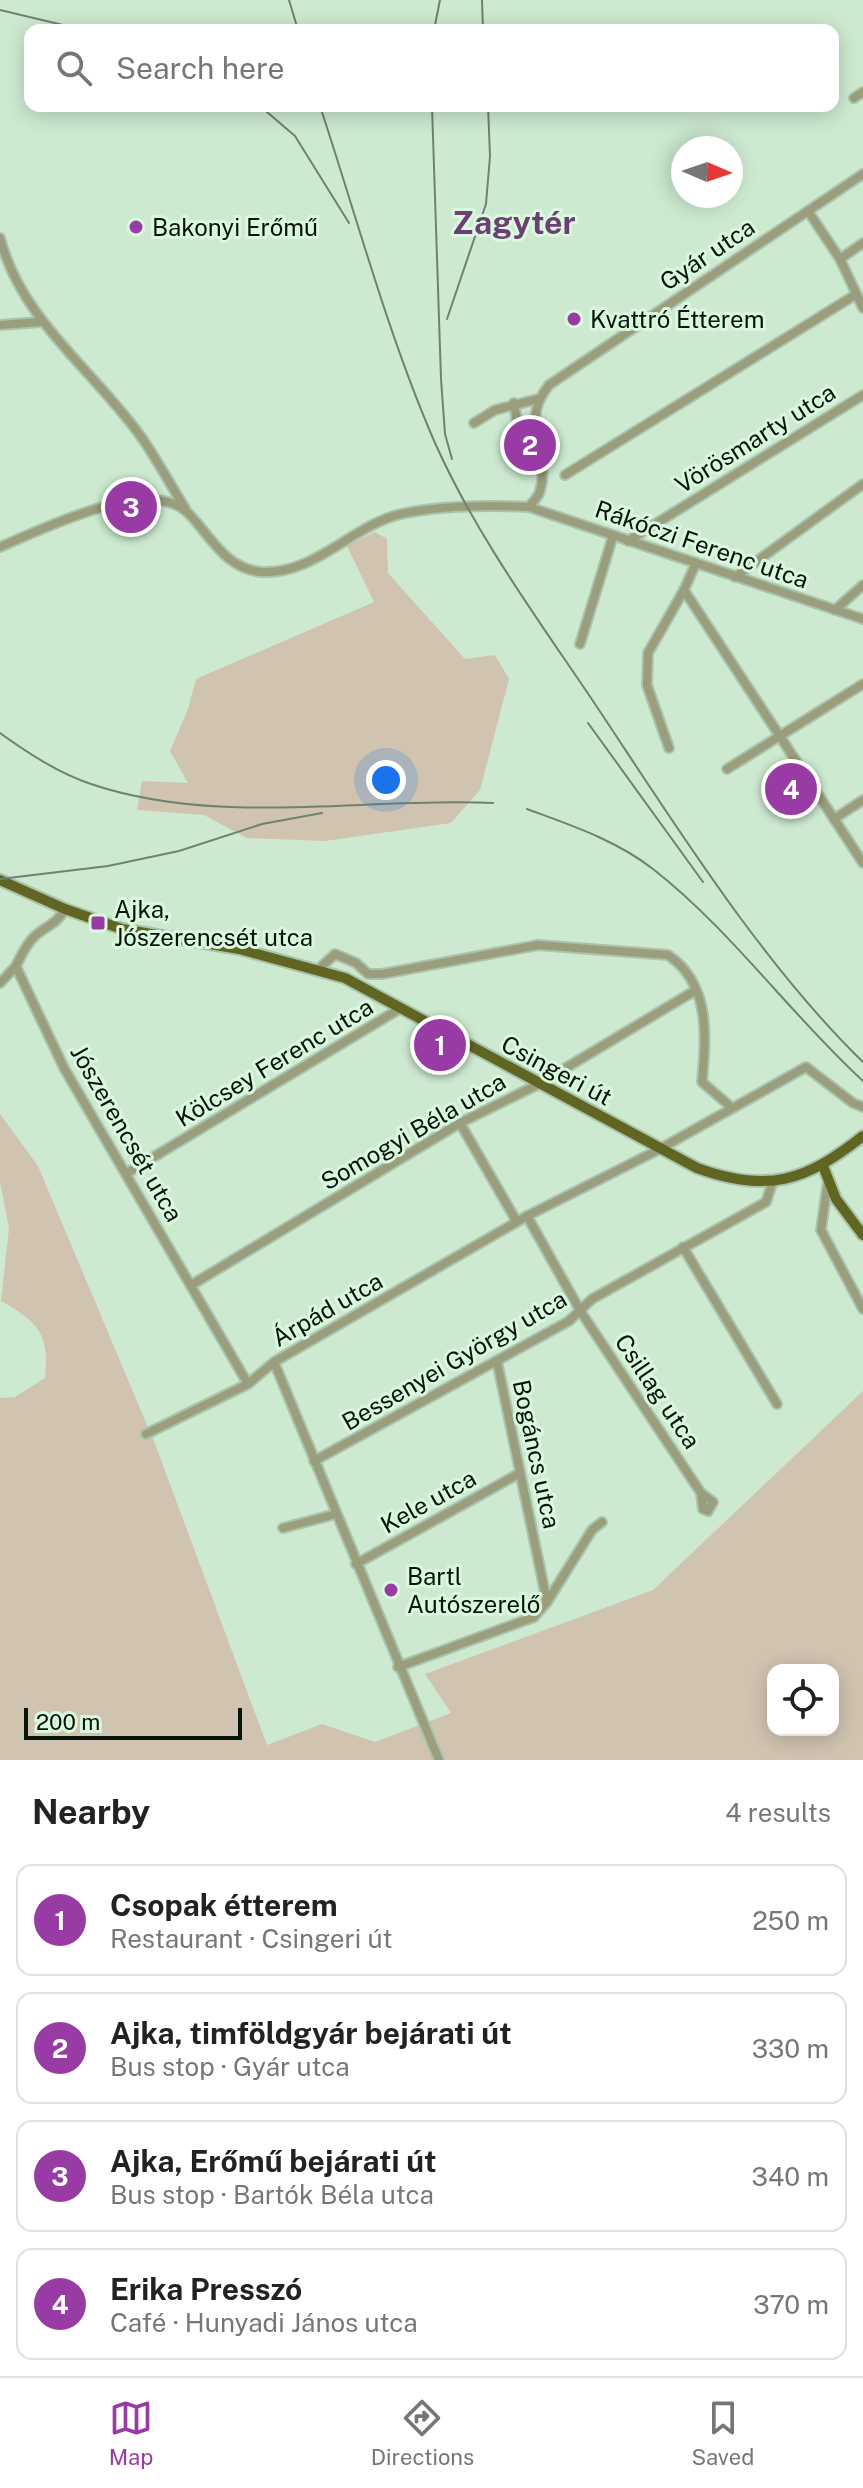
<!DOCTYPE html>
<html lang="en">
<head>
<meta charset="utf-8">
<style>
  :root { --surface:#fff; --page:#f6f6f6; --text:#222; --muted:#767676; --line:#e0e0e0; --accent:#993ba4 }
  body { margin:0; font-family:"Public Sans",sans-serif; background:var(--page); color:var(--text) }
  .controls { position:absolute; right:24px; bottom:24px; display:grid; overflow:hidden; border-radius:16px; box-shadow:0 4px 20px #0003 }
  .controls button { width:72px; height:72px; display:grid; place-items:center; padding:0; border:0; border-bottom:2px solid var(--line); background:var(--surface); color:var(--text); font:40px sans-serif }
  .compass { position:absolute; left:671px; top:136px; width:72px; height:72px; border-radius:50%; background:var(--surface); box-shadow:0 4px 20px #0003; rotate:92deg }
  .scale { position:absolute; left:24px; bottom:20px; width:218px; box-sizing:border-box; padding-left:8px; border:4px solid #08130a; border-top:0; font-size:22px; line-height:28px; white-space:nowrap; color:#08130a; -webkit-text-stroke:6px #daf8dd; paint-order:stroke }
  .you { position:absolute; left:386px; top:780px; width:28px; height:28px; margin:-20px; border:6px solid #fff; border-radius:50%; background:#1a73e8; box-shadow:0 0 0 12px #1a73e833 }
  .badge { display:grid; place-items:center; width:52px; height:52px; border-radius:50%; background:var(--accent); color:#fff; font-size:26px; font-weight:700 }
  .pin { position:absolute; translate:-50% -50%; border:4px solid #fff; box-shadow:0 2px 8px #0006 }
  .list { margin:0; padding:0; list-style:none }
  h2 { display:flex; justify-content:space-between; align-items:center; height:104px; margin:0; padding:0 32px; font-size:34px }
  h2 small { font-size:26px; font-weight:400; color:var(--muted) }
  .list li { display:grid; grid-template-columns:52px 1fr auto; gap:24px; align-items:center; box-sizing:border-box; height:112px; margin:0 16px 16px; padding:0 16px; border:2px solid var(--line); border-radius:16px }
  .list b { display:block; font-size:30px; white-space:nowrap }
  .list p { margin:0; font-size:26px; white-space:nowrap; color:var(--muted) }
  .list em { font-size:26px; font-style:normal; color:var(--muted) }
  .icon { flex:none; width:44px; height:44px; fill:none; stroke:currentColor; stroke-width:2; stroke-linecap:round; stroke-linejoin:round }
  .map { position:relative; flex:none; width:863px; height:1760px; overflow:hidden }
  .search { position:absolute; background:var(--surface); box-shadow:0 4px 20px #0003; left:24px; right:24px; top:24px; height:88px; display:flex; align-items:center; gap:20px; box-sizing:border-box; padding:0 28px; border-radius:16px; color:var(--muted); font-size:30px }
  .sheet { height:616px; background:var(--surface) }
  nav { display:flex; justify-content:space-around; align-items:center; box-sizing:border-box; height:112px; border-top:2px solid var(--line); background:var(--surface); font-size:22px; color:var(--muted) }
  nav a { display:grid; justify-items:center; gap:4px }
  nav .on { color:var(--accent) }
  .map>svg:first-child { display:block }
  .green { fill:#d0c3b0; fill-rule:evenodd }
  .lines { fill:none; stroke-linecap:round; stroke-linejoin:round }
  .minor-casing { stroke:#aac3ac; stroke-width:12 }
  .major-casing { stroke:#aac3ac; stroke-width:14 }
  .minor { stroke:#9a9e7d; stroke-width:8 }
  .major { stroke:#606622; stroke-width:10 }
  .rail { stroke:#6e8270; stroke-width:2 }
  .poi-dot { fill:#993ba4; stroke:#daf8dd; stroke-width:3 }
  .labels { text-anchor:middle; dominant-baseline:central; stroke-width:6; stroke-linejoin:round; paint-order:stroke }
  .poi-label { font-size:24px; fill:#08130a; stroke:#daf8dd; text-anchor:start }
  .street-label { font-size:24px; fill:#08130a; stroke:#daf8dd }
  .district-label { font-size:32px; font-weight:bold; fill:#6d3e73; stroke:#daf8dd }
</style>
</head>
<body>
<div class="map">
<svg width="863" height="1760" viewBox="0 0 863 1760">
  <rect width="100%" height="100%" fill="#cdead0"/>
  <g class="green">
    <polygon points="375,532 387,539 388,573 465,659 495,655 509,679 480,790 451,823 325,841 247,838 204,815 137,810 142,781 188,783 170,751 188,709 196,679 374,602 347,546"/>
    <path d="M 0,1114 L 38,1166 L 155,1444 L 267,1745 L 322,1724 L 375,1742 L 451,1713 L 425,1674 L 653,1590 L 863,1391 L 863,1760 L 0,1760 L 0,1398 L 15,1397 L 45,1378 C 50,1334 38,1322 1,1301 L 9,1228 L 0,1182 ZM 773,1670 L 833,1670 L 833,1730 L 773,1730 Z"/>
  </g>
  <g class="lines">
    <g class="minor-casing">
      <g id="minor">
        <polyline points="854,98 863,92"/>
        <polyline points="808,211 840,259 863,308"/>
        <path d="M 0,238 C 21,319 91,368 139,434 C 156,457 169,483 185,508"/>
        <polyline points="840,259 863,243"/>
        <polyline points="0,325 41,322"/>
        <polyline points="514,403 519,433"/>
        <polyline points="474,423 495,410 538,399"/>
        <polyline points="565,475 855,295"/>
        <path d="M 529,507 C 532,503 539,496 540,491 C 552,452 517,425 549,385 L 863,174"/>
        <polyline points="628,541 863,395"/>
        <path d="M 0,547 C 43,529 150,475 188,513 C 211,536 225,569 262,572 C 314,575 353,525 401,514 C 442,505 488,505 529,507 L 863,619"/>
        <polyline points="696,563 684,590 863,863"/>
        <polyline points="735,577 863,484"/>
        <polyline points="835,610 863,585"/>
        <polyline points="580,644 613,536"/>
        <polyline points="669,748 647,685 648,653 684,590"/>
        <polyline points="727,769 863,684"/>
        <polyline points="834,819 863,800"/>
        <path d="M 65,909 C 57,924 46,926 35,936 C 26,944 21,956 16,966 L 19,973 L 64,1068 L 248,1384"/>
        <path d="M 320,968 L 335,954 L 356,963 L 368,974 L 382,974 L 538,945 L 668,955 C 711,984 706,1037 702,1082 L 731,1107"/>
        <polyline points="0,983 16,966"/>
        <polyline points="460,1123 517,1222"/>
        <polyline points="127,1173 401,1008"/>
        <polyline points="828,1181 821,1230 863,1309"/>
        <polyline points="527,1216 581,1312 701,1493 713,1502 708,1511 703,1509 701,1493"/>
        <polyline points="683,1247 777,1404"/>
        <polyline points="193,1284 460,1123 539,1084 696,990"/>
        <polyline points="274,1362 439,1760"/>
        <polyline points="146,1434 248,1384 274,1362 527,1216 656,1151 806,1067 853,1103 863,1107"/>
        <polyline points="314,1461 569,1321 592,1299 766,1202 773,1181"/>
        <polyline points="283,1528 336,1514"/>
        <polyline points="356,1564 520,1473"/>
        <polyline points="547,1602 592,1530 602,1522"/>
        <polyline points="398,1667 534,1617 547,1602 497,1361"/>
      </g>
    </g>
    <g class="major-casing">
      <g id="major">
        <path d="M 0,880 L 65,909 L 122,929 L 239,949 L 345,978 L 697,1168 C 768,1194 806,1181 863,1136"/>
        <polyline points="823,1166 836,1199 863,1235"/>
      </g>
    </g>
    <use href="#minor" class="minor"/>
    <use href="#major" class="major"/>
    <g class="rail">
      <polyline points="289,0 298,30"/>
      <polyline points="482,0 483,30"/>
      <polyline points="0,10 84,30"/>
      <polyline points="434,30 440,0"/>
      <polyline points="260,106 295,136 349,223"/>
      <path d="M 320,106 C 357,218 388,335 435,443 C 478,539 541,623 599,710 C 676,826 763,965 863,1062"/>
      <polyline points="432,106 441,379 445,434 452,459"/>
      <polyline points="447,319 486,204 490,156 488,106"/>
      <polyline points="588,723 703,882"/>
      <path d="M 0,733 C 28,753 58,773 91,784 C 218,827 362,797 493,803"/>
      <path d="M 527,809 C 570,825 616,840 653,869 C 731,930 790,1014 863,1081"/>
      <polyline points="0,879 108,866 179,851 262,824 322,813"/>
    </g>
  </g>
  <g class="poi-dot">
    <circle cx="136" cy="227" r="8"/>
    <circle cx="574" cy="319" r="8"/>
    <rect x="90" y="915" width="16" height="16" rx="4"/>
    <circle cx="391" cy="1590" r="8"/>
  </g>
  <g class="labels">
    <g class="poi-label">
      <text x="152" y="227">Bakonyi Erőmű</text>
      <text x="590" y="319">Kvattró Étterem</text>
      <text x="114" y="909">Ajka,<tspan x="114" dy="28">Jószerencsét utca</tspan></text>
      <text x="407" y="1576">Bartl<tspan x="407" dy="28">Autószerelő</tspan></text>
    </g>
    <g class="street-label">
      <text transform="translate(707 254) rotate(-34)">Gyár utca</text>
      <text transform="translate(755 438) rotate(-32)">Vörösmarty utca</text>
      <text transform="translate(702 544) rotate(19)">Rákóczi Ferenc utca</text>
      <text transform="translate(274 1062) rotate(-31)">Kölcsey Ferenc utca</text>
      <text transform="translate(557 1070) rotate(28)">Csingeri út</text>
      <text transform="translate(413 1131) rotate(-30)">Somogyi Béla utca</text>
      <text transform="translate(127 1133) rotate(60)">Jószerencsét utca</text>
      <text transform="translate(327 1309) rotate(-30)">Árpád utca</text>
      <text transform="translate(454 1360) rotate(-30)">Bessenyei György utca</text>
      <text transform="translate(658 1391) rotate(56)">Csillag utca</text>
      <text transform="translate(537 1454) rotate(78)">Bogáncs utca</text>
      <text transform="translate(428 1501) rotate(-29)">Kele utca</text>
    </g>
    <g class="district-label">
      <text x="514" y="222">Zagytér</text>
    </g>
  </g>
</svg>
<div class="controls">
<button><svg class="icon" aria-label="locate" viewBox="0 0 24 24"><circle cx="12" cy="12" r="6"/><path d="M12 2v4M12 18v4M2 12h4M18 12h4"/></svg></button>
</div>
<svg class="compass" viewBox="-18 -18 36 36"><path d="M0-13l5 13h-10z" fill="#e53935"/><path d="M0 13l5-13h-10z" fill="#767676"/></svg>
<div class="scale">200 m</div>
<div class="you"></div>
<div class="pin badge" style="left:440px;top:1045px">1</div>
<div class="pin badge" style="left:530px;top:445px">2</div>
<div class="pin badge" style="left:131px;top:507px">3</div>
<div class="pin badge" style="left:791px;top:789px">4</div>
<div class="search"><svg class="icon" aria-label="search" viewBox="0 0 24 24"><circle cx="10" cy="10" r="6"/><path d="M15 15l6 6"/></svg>Search here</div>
</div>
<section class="sheet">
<h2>Nearby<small>4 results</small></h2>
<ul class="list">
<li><span class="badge">1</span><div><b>Csopak étterem</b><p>Restaurant · Csingeri út</p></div><em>250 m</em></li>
<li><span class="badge">2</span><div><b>Ajka, timföldgyár bejárati út</b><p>Bus stop · Gyár utca</p></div><em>330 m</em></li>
<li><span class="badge">3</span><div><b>Ajka, Erőmű bejárati út</b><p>Bus stop · Bartók Béla utca</p></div><em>340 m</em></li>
<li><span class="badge">4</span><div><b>Erika Presszó</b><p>Café · Hunyadi János utca</p></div><em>370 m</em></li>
</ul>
</section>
<nav>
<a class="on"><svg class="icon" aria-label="map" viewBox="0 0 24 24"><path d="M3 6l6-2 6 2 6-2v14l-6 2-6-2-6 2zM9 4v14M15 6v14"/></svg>Map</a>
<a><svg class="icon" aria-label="directions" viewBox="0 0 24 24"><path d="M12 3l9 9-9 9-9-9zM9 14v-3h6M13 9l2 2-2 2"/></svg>Directions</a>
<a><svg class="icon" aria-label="saved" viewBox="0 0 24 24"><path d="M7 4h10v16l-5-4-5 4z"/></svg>Saved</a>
</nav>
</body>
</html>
